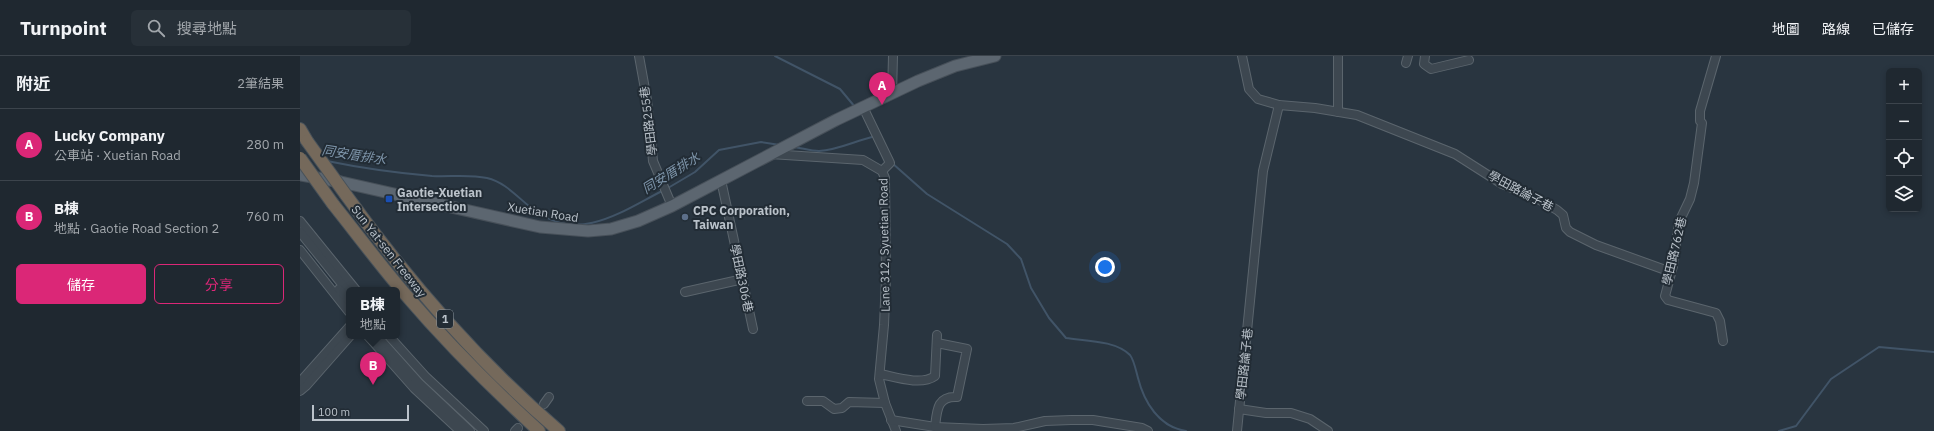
<!DOCTYPE html>
<html lang="zh-TW">
<head>
<meta charset="utf-8">
<style>
  :root { --surface:#1f2830; --page:#273038; --text:#f1f3f6; --muted:#a1a6ab; --line:#3c444c; --accent:#db2777 }
  body { margin:0; font-family:"IBM Plex Sans","Noto Sans TC",sans-serif; background:var(--page); color:var(--text) }
  .controls { position:absolute; right:12px; top:12px; display:grid; overflow:hidden; border-radius:6px; box-shadow:0 2px 6px #0003 }
  .controls button { width:36px; height:36px; display:grid; place-items:center; padding:0; border:0; border-bottom:1px solid var(--line); background:var(--surface); color:var(--text); font:20px sans-serif }
  .scale { position:absolute; left:12px; bottom:10px; width:97px; box-sizing:border-box; padding-left:4px; border:2px solid #bac2ca; border-top:0; font-size:11px; line-height:14px; white-space:nowrap; color:#bac2ca; -webkit-text-stroke:3px #222c35; paint-order:stroke }
  .you { position:absolute; left:805px; top:211px; width:14px; height:14px; margin:-10px; border:3px solid #fff; border-radius:50%; background:#1a73e8; box-shadow:0 0 0 6px #1a73e833 }
  .badge { display:grid; place-items:center; width:26px; height:26px; border-radius:50%; background:var(--accent); color:#fff; font-size:13px; font-weight:700 }
  .pin { position:absolute; translate:-50% -33px; filter:drop-shadow(0 1px 2px #0008) }
  .pin::after { content:''; position:absolute; top:21px; width:14px; height:12px; background:inherit; clip-path:polygon(0 0,100% 0,50% 100%) }
  .popup { position:absolute; left:46px; top:231px; width:54px; height:52px; box-sizing:border-box; display:grid; place-content:center; border-radius:6px; background:var(--surface); filter:drop-shadow(0 1px 3px #0005); font-size:13px; white-space:nowrap; color:var(--muted) }
  .popup b { font-size:15px; color:var(--text) }
  .popup::after { content:''; position:absolute; left:50%; top:100%; margin-left:-8px; border:8px solid transparent; border-top-color:var(--surface) }
  .list { margin:0; padding:0; list-style:none }
  h2 { display:flex; justify-content:space-between; align-items:center; height:52px; margin:0; padding:0 16px; font-size:17px }
  h2 small { font-size:13px; font-weight:400; color:var(--muted) }
  .list li { display:grid; grid-template-columns:26px 1fr auto; gap:12px; align-items:center; box-sizing:border-box; height:72px; padding:0 16px; border-top:1px solid var(--line) }
  .list b { display:block; font-size:15px; white-space:nowrap }
  .list p { margin:0; font-size:13px; white-space:nowrap; color:var(--muted) }
  .list em { font-size:13px; font-style:normal; color:var(--muted) }
  .actions { display:flex; gap:8px; padding:12px 16px }
  .actions a { flex:1; padding:9px 0; border:1px solid var(--accent); border-radius:6px; text-align:center; font-size:14px; color:var(--accent) }
  .actions .main { background:var(--accent); color:#fff }
  .icon { flex:none; width:22px; height:22px; fill:none; stroke:currentColor; stroke-width:2; stroke-linecap:round; stroke-linejoin:round }
  .map { position:relative; flex:none; width:1634px; height:375px; overflow:hidden }
  header { display:flex; align-items:center; gap:24px; box-sizing:border-box; height:56px; padding:0 20px; background:var(--surface); border-bottom:1px solid var(--line) }
  header strong { font-size:19px }
  nav { display:flex; gap:22px; margin-inline-start:auto; font-size:14px }
  .search { width:280px; height:36px; background:var(--page); display:flex; align-items:center; gap:10px; box-sizing:border-box; padding:0 14px; border-radius:6px; color:var(--muted); font-size:15px }
  main { display:flex }
  aside { flex:1; background:var(--surface) }
  .map>svg:first-child { display:block }
  .lines { fill:none; stroke-linecap:round; stroke-linejoin:round }
  .stream { stroke:#415467; stroke-width:2 }
  .minor-casing { stroke:#5b656d; stroke-width:10 }
  .major-casing { stroke:#475059; stroke-width:13 }
  .highway-casing { stroke:#48525a; stroke-width:14 }
  .minor { stroke:#3d4750; stroke-width:8 }
  .major { stroke:#5c6670; stroke-width:11 }
  .highway { stroke:#75695b; stroke-width:12 }
  .highway-bridge-casing { stroke:#48525a; stroke-width:14; stroke-linecap:butt }
  .highway-bridge { stroke:#75695b; stroke-width:12 }
  .transit-dot { fill:#1a4fb4; stroke:#222c35; stroke-width:1.5 }
  .service-dot { fill:#5c6f8a; stroke:#222c35; stroke-width:1.5 }
  .labels { text-anchor:middle; dominant-baseline:central; stroke-width:4; stroke-linejoin:round; paint-order:stroke }
  .shield { fill:#222c35; stroke:#8c959d; stroke-width:1 }
  .shield-label { font-size:11px; font-weight:bold; fill:#bac2ca }
  .street-label { font-size:12px; fill:#bac2ca; stroke:#222c35 }
  .poi-label { font-size:12px; font-weight:bold; fill:#bac2ca; stroke:#222c35; text-anchor:start }
  .water-label { font-size:13px; font-style:italic; fill:#7e95aa; stroke:#222c35 }
</style>
</head>
<body>
<header>
<strong>Turnpoint</strong>
<div class="search"><svg class="icon" aria-label="search" viewBox="0 0 24 24"><circle cx="10" cy="10" r="6"/><path d="M15 15l6 6"/></svg>搜尋地點</div>
<nav><a>地圖</a><a>路線</a><a>已儲存</a></nav>
</header>
<main>
<aside>
<h2>附近<small>2筆結果</small></h2>
<ul class="list">
<li><span class="badge">A</span><div><b>Lucky Company</b><p>公車站 · Xuetian Road</p></div><em>280 m</em></li>
<li><span class="badge">B</span><div><b>B棟</b><p>地點 · Gaotie Road Section 2</p></div><em>760 m</em></li>
</ul>
<div class="actions"><a class="main">儲存</a><a>分享</a></div>
</aside>
<div class="map">
<svg width="1634" height="375" viewBox="0 0 1634 375">
  <rect width="100%" height="100%" fill="#293540"/>
  <g class="lines">
    <g class="stream">
      <polyline points="475,0 540,33 555,51"/>
      <polyline points="568,70 583,99"/>
      <path d="M 494,91 C 502,92 511,95 519,95 C 538,94 555,85 572,81"/>
      <path d="M 27,105 C 61,112 97,117 132,120 C 150,121 169,118 187,122 C 208,127 220,145 237,156 C 281,187 324,154 364,134"/>
      <path d="M 592,107 L 627,138 L 707,188 L 721,203 L 731,232 L 749,262 L 766,282 C 785,285 815,284 830,299 C 834,304 836,315 838,322 C 844,346 859,371 886,375"/>
      <polyline points="368,132 395,116 419,94 461,86 480,89"/>
      <polyline points="1479,375 1496,370 1531,323 1579,291 1634,296"/>
    </g>
    <g class="minor-casing">
      <g id="minor">
        <polyline points="339,0 347,44 353,105 372,150"/>
        <polyline points="942,0 949,33 958,43 979,49 1015,52 1057,59 1155,98 1202,128 1238,143 1257,154 1263,159 1266,172 1270,176 1296,189 1371,216"/>
        <polyline points="1125,0 1124,8 1131,13 1169,4"/>
        <polyline points="1416,0 1400,55 1400,65 1402,67 1394,127 1390,143 1379,166 1373,210 1365,240 1368,244 1416,257 1420,265 1423,285"/>
        <polyline points="1106,7 1108,0"/>
        <polyline points="592,38 593,0"/>
        <polyline points="563,51 590,107 582,115"/>
        <polyline points="1038,56 1038,0"/>
        <polyline points="470,98 563,104 582,115 585,122 586,222 584,269 579,323 585,347 596,375"/>
        <polyline points="421,124 453,273"/>
        <polyline points="0,165 56,234"/>
        <polyline points="0,176 49,237"/>
        <polyline points="0,194 49,256"/>
        <polyline points="39,233 49,245"/>
        <polyline points="385,236 443,223"/>
        <polyline points="68,280 114,332 160,375"/>
        <polyline points="77,280 119,327 170,375"/>
        <polyline points="89,280 126,321 184,375"/>
        <path d="M 580,318 C 595,321 621,330 635,320 L 637,279"/>
        <polyline points="0,326 49,271"/>
        <polyline points="0,335 6,330 50,280"/>
        <polyline points="507,345 523,345 534,353 542,352 549,346 585,347"/>
        <polyline points="244,348 249,341"/>
        <polyline points="939,353 966,357 991,357 1010,363 1028,375"/>
        <path d="M 591,364 L 635,371 C 637,354 637,340 657,341 L 667,293 L 637,287"/>
        <polyline points="635,371 683,373 714,372 745,365 771,364 793,364 842,372 848,375"/>
        <polyline points="215,375 218,372"/>
        <polyline points="937,375 963,115 979,49"/>
      </g>
    </g>
    <g class="major-casing">
      <polyline id="major" points="0,119 41,126 240,171 288,175 311,173 338,165 372,150 536,64 618,25 655,10 695,0"/>
    </g>
    <g class="highway-casing">
      <g id="highway">
        <polyline points="0,73 7,85"/>
        <path d="M 46,139 C 108,225 178,306 259,375"/>
        <path d="M 33,148 C 57,178 80,209 105,238 C 147,287 192,332 239,375"/>
      </g>
    </g>
    <use href="#minor" class="minor"/>
    <use href="#major" class="major"/>
    <use href="#highway" class="highway"/>
    <g class="highway-bridge-casing">
      <g id="highway-bridge">
        <polyline points="7,85 46,139"/>
        <polyline points="0,102 33,148"/>
      </g>
    </g>
    <use href="#highway-bridge" class="highway-bridge"/>
  </g>
  <rect class="transit-dot" x="85" y="139" width="8" height="8" rx="2"/>
  <circle class="service-dot" cx="385" cy="161" r="4"/>
  <g class="labels">
    <rect class="shield" x="137" y="254" width="16" height="18" rx="3"/>
    <g class="shield-label">
      <text x="145" y="263">1</text>
    </g>
    <g class="street-label">
      <text transform="translate(348 65) rotate(-97)">學田路255巷</text>
      <text transform="translate(1221 135) rotate(28)">學田路論子巷</text>
      <text transform="translate(243 156) rotate(9)">Xuetian Road</text>
      <text transform="translate(584 189) rotate(-91)">Lane 312, Syuetian Road</text>
      <text transform="translate(89 195) rotate(52)">Sun Yat-sen Freeway</text>
      <text transform="translate(1374 195) rotate(-77)">學田路762巷</text>
      <text transform="translate(442 222) rotate(78)">學田路306巷</text>
      <text transform="translate(944 308) rotate(-84)">學田路論子巷</text>
    </g>
    <g class="poi-label">
      <text x="97" y="136">Gaotie-Xuetian<tspan x="97" dy="14">Intersection</tspan></text>
      <text x="393" y="154">CPC Corporation,<tspan x="393" dy="14">Taiwan</tspan></text>
    </g>
    <g class="water-label">
      <text transform="translate(54 99) rotate(9)">同安厝排水</text>
      <text transform="translate(371 117) rotate(-32)">同安厝排水</text>
    </g>
  </g>
</svg>
<div class="controls">
<button>+</button>
<button>−</button>
<button><svg class="icon" aria-label="locate" viewBox="0 0 24 24"><circle cx="12" cy="12" r="6"/><path d="M12 2v4M12 18v4M2 12h4M18 12h4"/></svg></button>
<button><svg class="icon" aria-label="layers" viewBox="0 0 24 24"><path d="M12 4l9 5-9 5-9-5zM3 14l9 5 9-5"/></svg></button>
</div>
<div class="scale">100 m</div>
<div class="you"></div>
<div class="pin badge" style="left:582px;top:49px">A</div>
<div class="pin badge" style="left:73px;top:329px">B</div>
<div class="popup"><b>B棟</b>地點</div>
</div>
</main>
</body>
</html>
